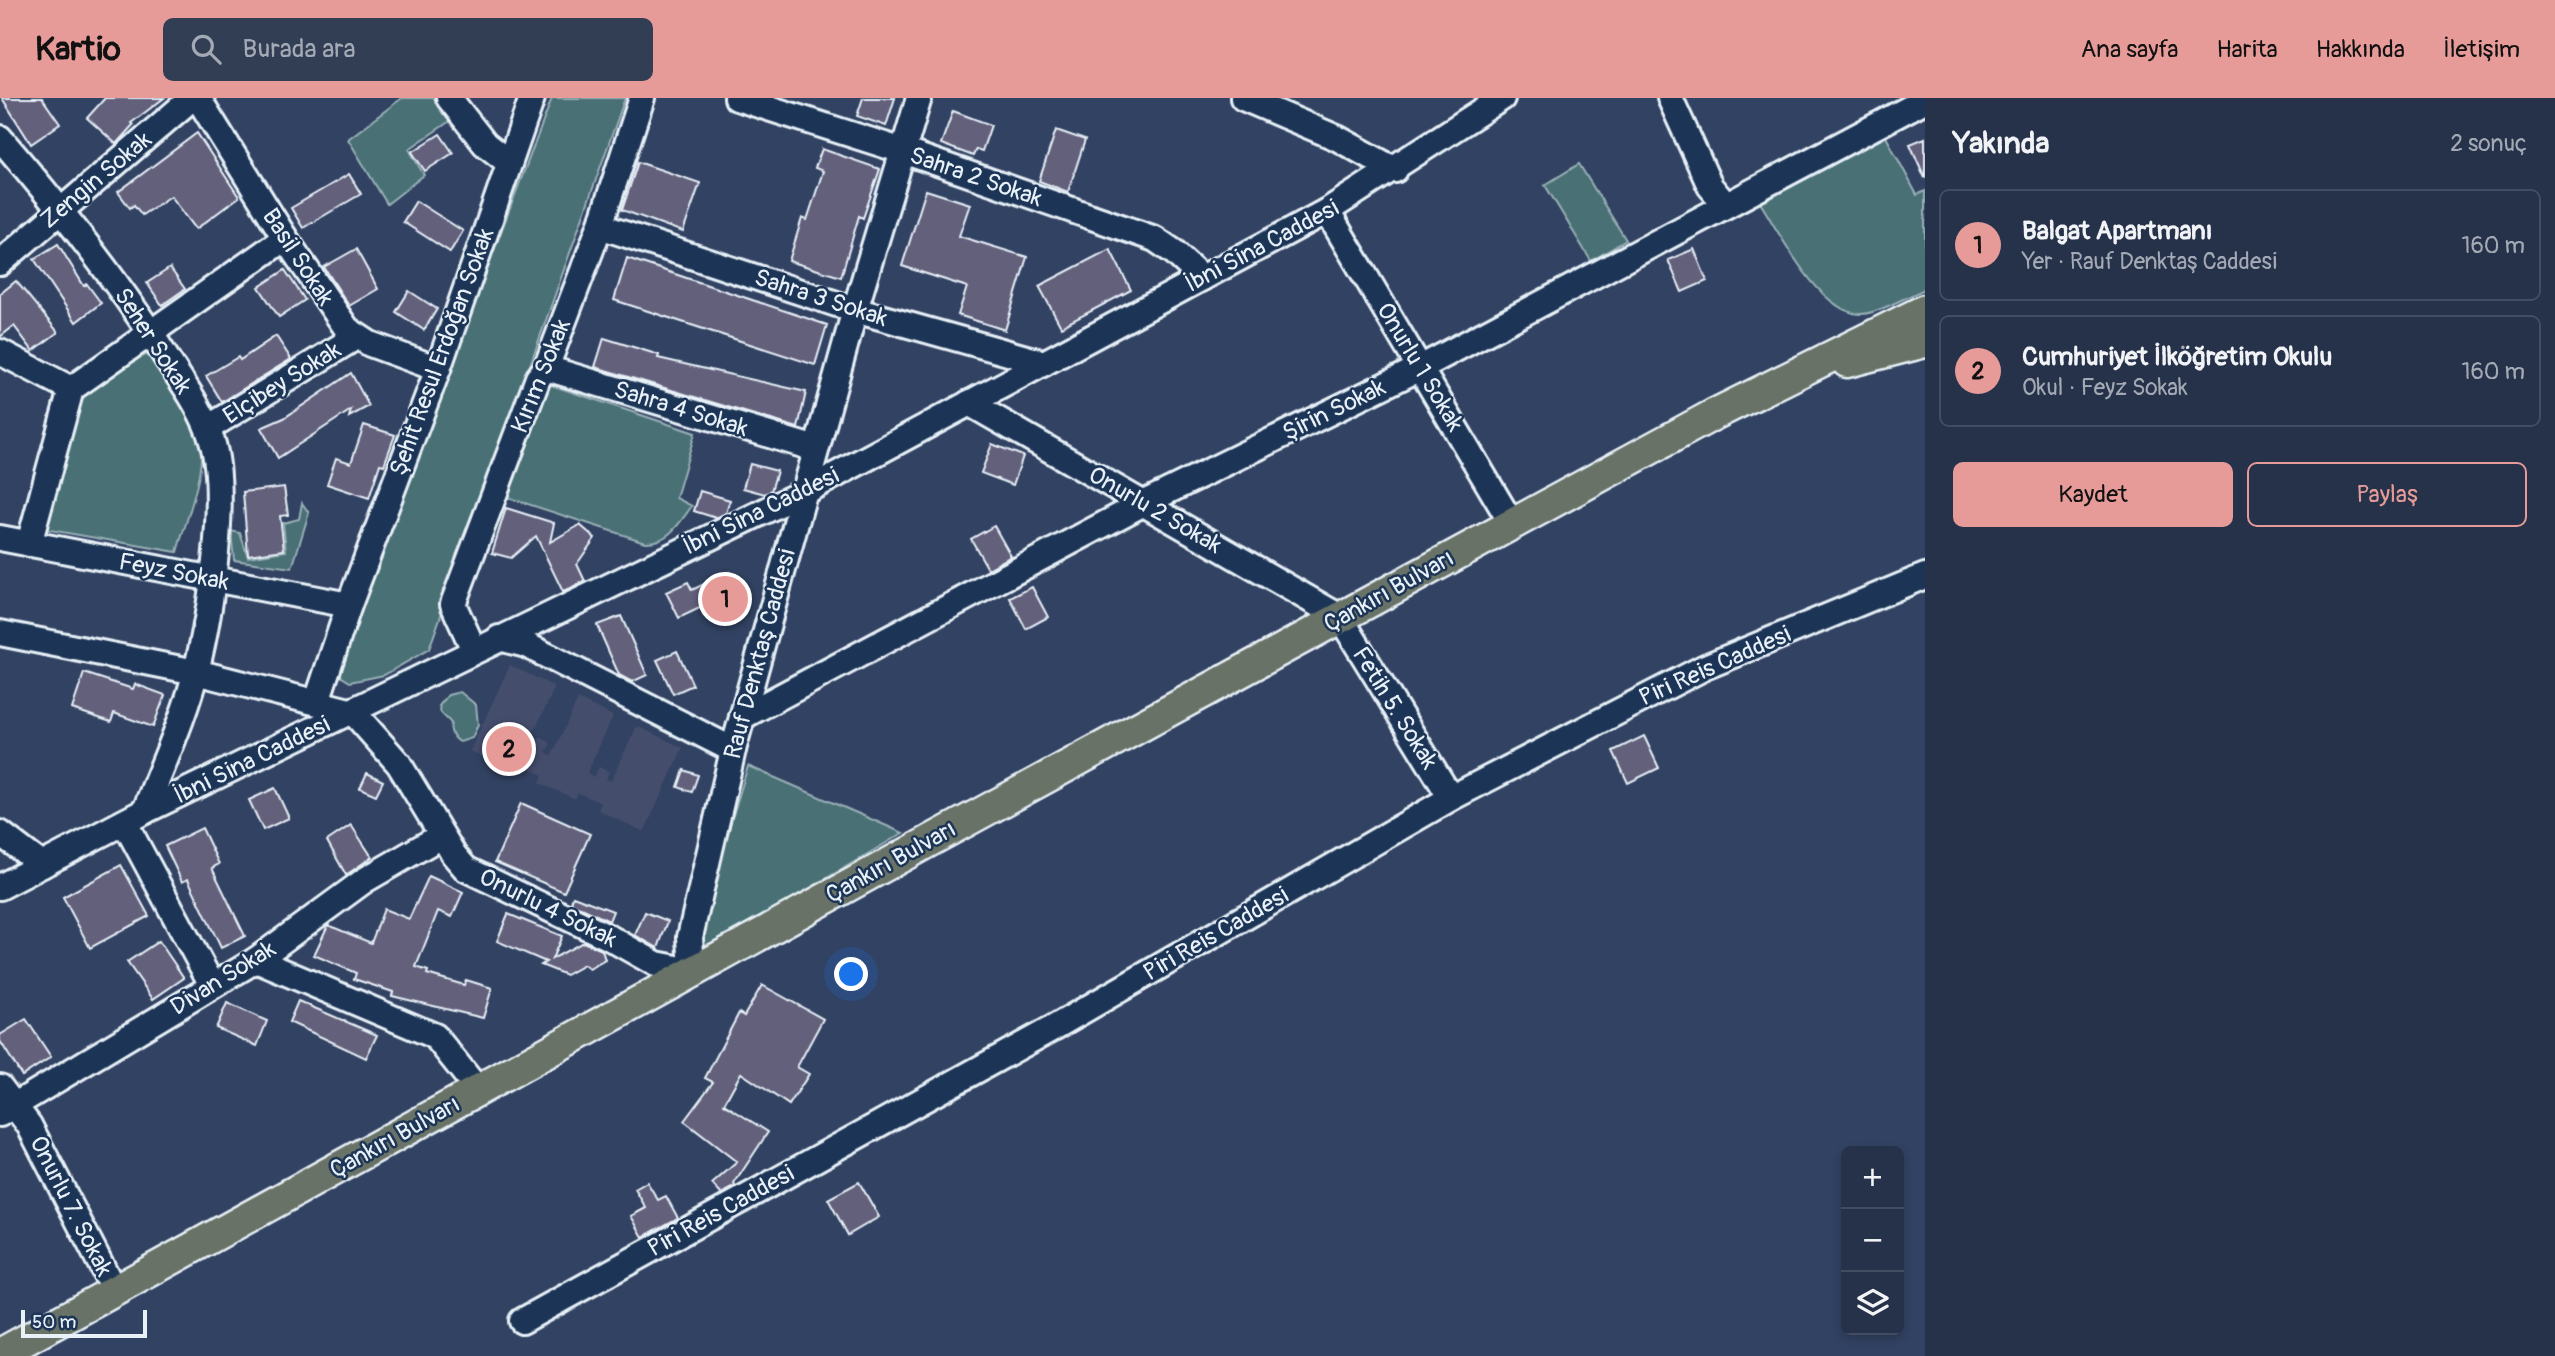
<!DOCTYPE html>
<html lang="tr">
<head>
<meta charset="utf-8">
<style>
  :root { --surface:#26324a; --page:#323e54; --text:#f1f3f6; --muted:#a4aab5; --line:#424d62; --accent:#e69b98 }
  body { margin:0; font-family:Pangolin,sans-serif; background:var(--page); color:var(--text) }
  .controls { position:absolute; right:21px; bottom:21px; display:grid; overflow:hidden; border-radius:10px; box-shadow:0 4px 10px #0003 }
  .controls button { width:63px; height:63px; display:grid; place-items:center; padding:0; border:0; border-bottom:2px solid var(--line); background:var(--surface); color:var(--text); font:35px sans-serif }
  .scale { position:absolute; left:21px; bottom:18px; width:126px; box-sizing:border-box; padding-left:7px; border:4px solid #e8f1f8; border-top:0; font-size:19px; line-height:24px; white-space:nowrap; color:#e8f1f8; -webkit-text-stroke:5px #1d3557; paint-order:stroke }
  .you { position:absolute; left:852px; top:877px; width:24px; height:24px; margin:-18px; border:5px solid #fff; border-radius:50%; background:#1a73e8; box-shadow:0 0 0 10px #1a73e833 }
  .badge { display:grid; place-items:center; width:46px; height:46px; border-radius:50%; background:var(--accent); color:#111; font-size:23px; font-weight:700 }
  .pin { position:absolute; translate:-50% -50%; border:4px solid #fff; box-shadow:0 2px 7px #0006 }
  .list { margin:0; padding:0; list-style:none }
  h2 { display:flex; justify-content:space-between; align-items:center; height:91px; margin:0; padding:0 28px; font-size:30px }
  h2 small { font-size:23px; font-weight:400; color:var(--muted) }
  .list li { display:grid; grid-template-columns:46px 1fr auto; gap:21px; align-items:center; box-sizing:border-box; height:112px; margin:0 14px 14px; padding:0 14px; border:2px solid var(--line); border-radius:10px }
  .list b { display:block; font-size:26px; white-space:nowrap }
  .list p { margin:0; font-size:23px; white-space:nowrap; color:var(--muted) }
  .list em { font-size:23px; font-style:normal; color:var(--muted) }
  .actions { display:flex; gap:14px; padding:21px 28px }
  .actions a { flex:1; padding:16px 0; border:2px solid var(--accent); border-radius:10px; text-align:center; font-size:24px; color:var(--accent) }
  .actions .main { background:var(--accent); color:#111 }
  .icon { flex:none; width:38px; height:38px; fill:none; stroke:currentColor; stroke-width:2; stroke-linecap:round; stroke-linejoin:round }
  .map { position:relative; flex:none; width:1925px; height:1258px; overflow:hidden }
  header { display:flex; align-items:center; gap:42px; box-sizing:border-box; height:98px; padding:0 35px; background:var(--accent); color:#111 }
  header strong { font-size:33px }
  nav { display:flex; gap:38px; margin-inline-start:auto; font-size:24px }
  .search { width:490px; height:63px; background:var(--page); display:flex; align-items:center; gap:18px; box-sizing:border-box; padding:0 24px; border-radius:10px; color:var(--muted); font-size:26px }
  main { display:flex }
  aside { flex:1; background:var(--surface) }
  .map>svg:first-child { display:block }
  .built { fill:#444e6d }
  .green { fill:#497074; stroke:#98b0b6; stroke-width:2 }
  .building { fill:#64607c; stroke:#e8f1f8; stroke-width:2 }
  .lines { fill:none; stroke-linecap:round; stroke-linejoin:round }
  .minor-casing { stroke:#e8f1f8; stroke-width:30 }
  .major-casing { stroke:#e8f1f8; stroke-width:35 }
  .minor { stroke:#1d3557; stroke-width:24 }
  .major { stroke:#697266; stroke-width:30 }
  .labels { text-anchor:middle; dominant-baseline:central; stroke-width:5; stroke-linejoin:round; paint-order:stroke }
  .street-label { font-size:24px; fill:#e8f1f8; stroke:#1d3557 }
</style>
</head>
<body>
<header>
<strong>Kartio</strong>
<div class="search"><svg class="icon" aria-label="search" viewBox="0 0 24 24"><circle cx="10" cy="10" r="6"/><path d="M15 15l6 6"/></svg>Burada ara</div>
<nav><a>Ana sayfa</a><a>Harita</a><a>Hakkında</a><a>İletişim</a></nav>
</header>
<main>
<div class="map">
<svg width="1925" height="1258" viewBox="0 0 1925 1258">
  <rect width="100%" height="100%" fill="#324262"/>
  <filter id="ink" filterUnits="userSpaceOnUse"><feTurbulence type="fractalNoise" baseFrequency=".0143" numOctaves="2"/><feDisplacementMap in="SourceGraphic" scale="14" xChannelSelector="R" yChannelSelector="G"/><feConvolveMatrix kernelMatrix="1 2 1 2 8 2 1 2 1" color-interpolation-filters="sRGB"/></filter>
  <g filter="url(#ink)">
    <polygon class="built" points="510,567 555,589 528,646 535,649 540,639 551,645 546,654 552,657 578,601 613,618 587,675 594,679 599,669 609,674 606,681 611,683 637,628 683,650 644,734 598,712 601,705 578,695 575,701 540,685 543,677 518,665 514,673 470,653"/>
    <g class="green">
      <polygon points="402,0 434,0 450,23 409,51 424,77 387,106 348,41"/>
      <polygon points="552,0 625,0 429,551 384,577 350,584 342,579 337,565"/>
      <path d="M 1883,33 L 1917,97 L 1925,93 L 1925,191 C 1910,197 1875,217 1860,216 C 1819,214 1779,134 1759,103 Z"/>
      <polygon points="1579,66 1626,142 1591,163 1545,87"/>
      <path d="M 147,257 L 153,260 C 167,283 189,308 198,333 C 210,364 186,422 177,454 L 44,431 L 78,300 L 137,259 Z"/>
      <path d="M 548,286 L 695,335 L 676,400 L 692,408 C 679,425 669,445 645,444 L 503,398 Z"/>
      <polygon points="302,405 309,415 292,470 234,462 231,433 240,435 248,459 286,453 283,425 299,421"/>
      <path d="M 460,594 L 476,607 L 478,627 L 472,640 L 460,644 C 453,640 449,633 451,625 L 441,615 L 439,608 L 448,597 Z"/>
      <path d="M 748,668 L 903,735 L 722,842 C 711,847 703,850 696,838 Z"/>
    </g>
    <g class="building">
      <polygon points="2,0 42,0 60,26 31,46"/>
      <polygon points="105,0 164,0 131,25 133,27 116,46 87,20"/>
      <polygon points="863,0 895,0 886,28 857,18"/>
      <polygon points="953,13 991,27 982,53 976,51 973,58 941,46"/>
      <polygon points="1056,32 1085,42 1068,94 1039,83"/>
      <polygon points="197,35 239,99 196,131 171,98 142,117 134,107 130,110 118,94"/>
      <polygon points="440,36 453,55 425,73 412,54"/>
      <polygon points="1925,40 1925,80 1910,46"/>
      <polygon points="822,51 880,71 863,120 859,118 841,179 789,163 802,120 807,122 823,73 815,70"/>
      <polygon points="638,64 700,85 683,134 622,112"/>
      <polygon points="349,76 361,96 303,130 291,110"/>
      <polygon points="926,92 970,106 959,138 1027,159 1005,232 958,217 967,189 902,168"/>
      <polygon points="416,103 463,133 450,154 403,124"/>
      <polygon points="58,146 84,188 87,186 101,205 76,224 34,161"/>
      <polygon points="356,151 378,191 349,208 324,169"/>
      <polygon points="1110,151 1131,192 1061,229 1039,188"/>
      <polygon points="1694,151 1707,183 1682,194 1668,162"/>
      <polygon points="627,160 827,227 815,267 614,202"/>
      <polygon points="170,170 185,191 162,207 147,185"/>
      <polygon points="285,172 305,202 279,219 259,189"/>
      <polygon points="16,183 58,234 33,253 14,228 0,239 0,196"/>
      <polygon points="409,193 437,211 424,232 396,214"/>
      <polygon points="276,238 291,261 222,304 206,278 238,259 240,262"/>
      <polygon points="604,240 659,257 658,260 806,294 798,330 595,269"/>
      <polygon points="351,275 369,308 349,319 351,312 278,360 261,330 284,320"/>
      <polygon points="364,327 395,337 384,367 380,366 369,400 327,386 336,360 351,365"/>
      <polygon points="992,346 1023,358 1013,387 981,375"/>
      <polygon points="750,366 777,373 771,393 765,396 743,390"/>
      <polygon points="284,389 288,417 280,418 284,452 248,457 243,394"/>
      <polygon points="700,393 730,402 726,415 716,420 694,413"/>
      <polygon points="506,410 554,425 550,444 580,427 595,440 577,466 585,483 563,494 536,438 511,460 492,455"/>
      <polygon points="994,428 1011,458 988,471 971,441"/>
      <polygon points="729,474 745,515 723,526 712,504 679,520 666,494 688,484 692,492"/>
      <polygon points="1032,489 1048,519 1026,531 1010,500"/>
      <polygon points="621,518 647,577 632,584 619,577 597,527"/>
      <polygon points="677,553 693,587 673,596 657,562"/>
      <polygon points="84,575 133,591 135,586 165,597 153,629 114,615 111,624 72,611"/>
      <polygon points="1644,638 1659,670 1628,685 1613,653"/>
      <polygon points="684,672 698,677 692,694 678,689"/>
      <polygon points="367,675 383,683 376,697 360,690"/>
      <polygon points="275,690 289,720 263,732 249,702"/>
      <polygon points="521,705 590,736 564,794 495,764"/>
      <polygon points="351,727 372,759 346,777 327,743"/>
      <polygon points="202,730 219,766 212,770 245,838 221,850 188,781 182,784 165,748"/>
      <polygon points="121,767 149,818 90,850 63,799"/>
      <polygon points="429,778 463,794 452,819 438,813 416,869 428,873 427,876 464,887 466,882 492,890 483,920 392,898 393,894 354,881 356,875 314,857 328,827 371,845 384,811 409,821"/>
      <polygon points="573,798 613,813 609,823 571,805"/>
      <polygon points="645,814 668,823 658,850 635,837"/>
      <polygon points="508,816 562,838 552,861 583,844 602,852 605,862 589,871 584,867 566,877 541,867 546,864 497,843"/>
      <polygon points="159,843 184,880 153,901 127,864"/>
      <polygon points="762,887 823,921 797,969 809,976 789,1007 741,975 724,1006 768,1034 734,1086 735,1088 721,1096 712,1086 737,1064 684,1023 713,984 705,980 739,915 744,918"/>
      <polygon points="298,903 377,937 366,960 289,924"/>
      <polygon points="227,905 267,923 257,948 216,930"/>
      <polygon points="26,921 51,959 22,978 0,943 0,937"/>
      <polygon points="647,1084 658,1102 666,1098 678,1120 643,1139 631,1118 646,1110 635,1091"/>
      <polygon points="859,1084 879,1119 848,1137 828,1101"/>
    </g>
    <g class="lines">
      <g class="minor-casing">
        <g id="minor">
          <polyline points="198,0 285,140 347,231 370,246 438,271"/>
          <polyline points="449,0 485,46 508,64"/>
          <polyline points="737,0 903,53 1155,141 1174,154 1202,180"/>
          <polyline points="1243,0 1337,40 1395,72"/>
          <polyline points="1670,0 1710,88 1725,106"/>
          <path d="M 0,40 C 61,111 120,185 169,264 C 185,288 204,315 212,343 C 229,395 210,519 196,573 C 184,621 162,667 145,713"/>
          <polyline points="1327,113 1512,426"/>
          <polyline points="600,128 855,212 1044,265"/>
          <polyline points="0,165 192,0"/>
          <polyline points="0,254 71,291"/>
          <polyline points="546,270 816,351"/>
          <polyline points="969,305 1340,519 1451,700"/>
          <polyline points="208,330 356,239"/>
          <polyline points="0,440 349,507"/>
          <polyline points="29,446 71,291 285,140"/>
          <polyline points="0,535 196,574 353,614 399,666 454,757 466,771 610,840 656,866 692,873 690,839 733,652 855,212 919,0"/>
          <polyline points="499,540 526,547 733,652"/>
          <polyline points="474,552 453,506 538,280 546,270 600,128 642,0"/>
          <polyline points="317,603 349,507 438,271 532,0"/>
          <polyline points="742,619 1144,405 1420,270 1925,2"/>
          <polyline points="125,725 212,887"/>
          <polyline points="0,735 42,767"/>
          <polyline points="0,789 145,713 804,394 1327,113 1502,0"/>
          <polyline points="256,862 435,938 478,992"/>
          <polyline points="0,989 29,1027 115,1194"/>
          <polyline points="0,1016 256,862 365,782 441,738"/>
          <polyline points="522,1223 1055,929 1451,700 1705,569 1925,478"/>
        </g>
      </g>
      <g class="major-casing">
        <g id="major">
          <polyline points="1847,264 1925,244"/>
          <polyline points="0,1256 937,739 1713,317 1925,212"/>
        </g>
      </g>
      <use href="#minor" class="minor"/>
      <use href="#major" class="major"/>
    </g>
  </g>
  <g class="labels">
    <g class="street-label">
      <text transform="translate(976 79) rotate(19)">Sahra 2 Sokak</text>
      <text transform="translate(96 82) rotate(-40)">Zengin Sokak</text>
      <text transform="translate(1262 148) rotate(-28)">İbni Sina Caddesi</text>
      <text transform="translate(298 159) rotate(57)">Basil Sokak</text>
      <text transform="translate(821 200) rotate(18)">Sahra 3 Sokak</text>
      <text transform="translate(153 243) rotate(57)">Seher Sokak</text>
      <text transform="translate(442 254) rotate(-70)">Şehit Resul Erdoğan Sokak</text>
      <text transform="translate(1420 269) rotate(59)">Onurlu 1 Sokak</text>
      <text transform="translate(541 278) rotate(-68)">Kırım Sokak</text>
      <text transform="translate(282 285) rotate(-32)">Elçibey Sokak</text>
      <text transform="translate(681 311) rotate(17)">Sahra 4 Sokak</text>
      <text transform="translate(1334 312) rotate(-26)">Şirin Sokak</text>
      <text transform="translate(1155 412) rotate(30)">Onurlu 2 Sokak</text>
      <text transform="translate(761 413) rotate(-26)">İbni Sina Caddesi</text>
      <text transform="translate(174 474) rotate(11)">Feyz Sokak</text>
      <text transform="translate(1389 493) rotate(-29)">Çankırı Bulvarı</text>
      <text transform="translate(760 556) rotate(-75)">Rauf Denktaş Caddesi</text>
      <text transform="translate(1715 568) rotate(-24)">Piri Reis Caddesi</text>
      <text transform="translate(1395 610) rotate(58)">Fetih 5. Sokak</text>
      <text transform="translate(252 662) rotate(-26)">İbni Sina Caddesi</text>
      <text transform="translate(891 764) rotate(-29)">Çankırı Bulvarı</text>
      <text transform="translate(548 810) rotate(26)">Onurlu 4 Sokak</text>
      <text transform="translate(1216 836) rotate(-30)">Piri Reis Caddesi</text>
      <text transform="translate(223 880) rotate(-32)">Divan Sokak</text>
      <text transform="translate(395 1039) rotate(-29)">Çankırı Bulvarı</text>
      <text transform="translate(71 1108) rotate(63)">Onurlu 7. Sokak</text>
      <text transform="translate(721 1113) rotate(-29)">Piri Reis Caddesi</text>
    </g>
  </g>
</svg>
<div class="controls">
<button>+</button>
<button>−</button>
<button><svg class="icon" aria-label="layers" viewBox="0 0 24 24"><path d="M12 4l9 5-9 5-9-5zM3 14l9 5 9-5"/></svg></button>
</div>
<div class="scale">50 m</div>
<div class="you"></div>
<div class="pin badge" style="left:725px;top:501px">1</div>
<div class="pin badge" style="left:509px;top:651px">2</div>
</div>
<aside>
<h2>Yakında<small>2 sonuç</small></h2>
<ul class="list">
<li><span class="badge">1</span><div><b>Balgat Apartmanı</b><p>Yer · Rauf Denktaş Caddesi</p></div><em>160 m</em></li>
<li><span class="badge">2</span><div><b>Cumhuriyet İlköğretim Okulu</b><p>Okul · Feyz Sokak</p></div><em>160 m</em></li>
</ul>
<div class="actions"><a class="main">Kaydet</a><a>Paylaş</a></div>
</aside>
</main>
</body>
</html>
